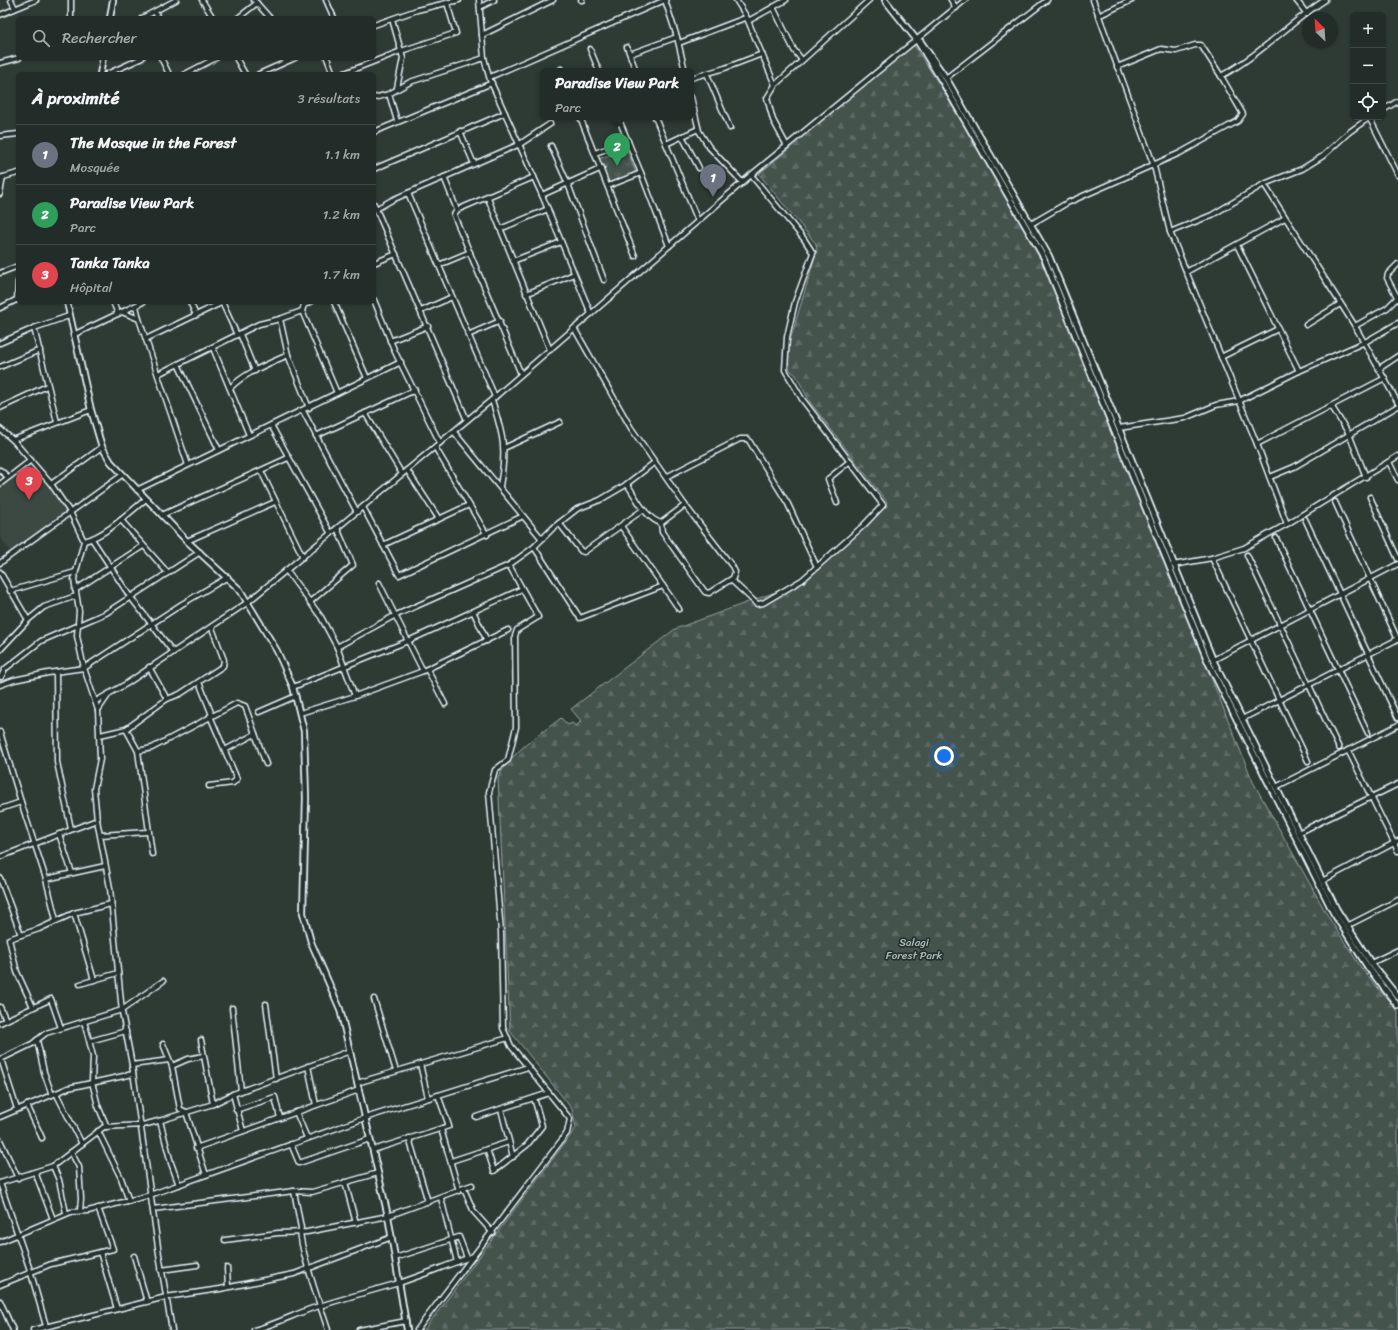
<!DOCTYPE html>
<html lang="fr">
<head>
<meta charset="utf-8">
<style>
  :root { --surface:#222c28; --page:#2a3430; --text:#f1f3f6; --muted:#a2a7a8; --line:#3f4845; --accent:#95b2f1 }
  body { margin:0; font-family:Sriracha,sans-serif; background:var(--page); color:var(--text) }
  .controls { position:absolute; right:12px; top:12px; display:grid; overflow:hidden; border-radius:6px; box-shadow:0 1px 3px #0004 }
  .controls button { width:36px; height:36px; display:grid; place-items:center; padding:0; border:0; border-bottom:1px solid var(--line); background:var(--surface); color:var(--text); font:20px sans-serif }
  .compass { position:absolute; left:1302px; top:12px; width:36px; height:36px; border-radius:50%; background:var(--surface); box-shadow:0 1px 3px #0004; rotate:335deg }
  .you { position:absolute; left:944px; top:756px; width:14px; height:14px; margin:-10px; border:3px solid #fff; border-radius:50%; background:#1a73e8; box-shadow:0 0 0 6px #1a73e833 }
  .badge { display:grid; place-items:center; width:26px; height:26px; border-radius:50%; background:var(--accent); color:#fff; font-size:13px; font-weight:700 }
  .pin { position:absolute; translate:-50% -33px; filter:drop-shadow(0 1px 2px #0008) }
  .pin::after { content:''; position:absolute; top:21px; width:14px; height:12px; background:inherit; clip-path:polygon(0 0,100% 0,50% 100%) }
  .popup { position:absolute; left:540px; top:68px; width:154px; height:52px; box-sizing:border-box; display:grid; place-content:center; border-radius:6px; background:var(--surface); filter:drop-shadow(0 1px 3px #0005); font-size:13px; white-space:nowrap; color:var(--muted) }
  .popup b { font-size:15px; color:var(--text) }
  .popup::after { content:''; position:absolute; left:50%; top:100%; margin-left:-8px; border:8px solid transparent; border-top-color:var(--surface) }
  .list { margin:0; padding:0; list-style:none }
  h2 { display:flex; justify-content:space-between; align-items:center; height:52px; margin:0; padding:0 16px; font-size:17px }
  h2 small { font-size:13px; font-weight:400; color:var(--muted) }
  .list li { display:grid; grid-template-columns:26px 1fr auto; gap:12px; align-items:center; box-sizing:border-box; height:60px; padding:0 16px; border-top:1px solid var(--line) }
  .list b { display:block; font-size:15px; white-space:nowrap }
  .list p { margin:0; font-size:13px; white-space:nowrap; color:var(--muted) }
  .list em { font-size:13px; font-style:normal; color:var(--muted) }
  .icon { flex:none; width:22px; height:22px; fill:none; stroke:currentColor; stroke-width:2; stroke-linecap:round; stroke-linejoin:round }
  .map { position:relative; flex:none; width:1398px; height:1330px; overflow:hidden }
  .search { position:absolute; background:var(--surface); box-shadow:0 1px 3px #0004; left:16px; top:16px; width:360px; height:44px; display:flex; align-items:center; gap:10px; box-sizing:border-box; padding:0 14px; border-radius:6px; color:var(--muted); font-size:15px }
  .panel { position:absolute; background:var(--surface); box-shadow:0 1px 3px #0004; left:16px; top:72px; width:360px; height:232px; border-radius:6px }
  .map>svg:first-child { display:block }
  .built { fill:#3b4843 }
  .forest { fill:url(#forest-firs); stroke:#96a2a3 }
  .park { fill:url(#park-tufts); stroke:#96a2a3 }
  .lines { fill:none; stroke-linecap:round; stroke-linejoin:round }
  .minor-casing { stroke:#e8f1f8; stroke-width:7 }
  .tertiary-casing { stroke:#e8f1f8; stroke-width:8 }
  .minor { stroke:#26332d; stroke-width:4 }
  .tertiary { stroke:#26332d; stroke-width:4.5 }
  .labels { text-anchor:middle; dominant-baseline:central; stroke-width:3.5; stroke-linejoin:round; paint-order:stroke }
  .park-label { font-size:11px; fill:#afb9bc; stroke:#26332d }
</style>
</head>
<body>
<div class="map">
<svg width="1398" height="1330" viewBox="0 0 1398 1330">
  <defs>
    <pattern id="forest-firs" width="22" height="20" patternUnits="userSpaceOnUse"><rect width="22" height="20" fill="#45524e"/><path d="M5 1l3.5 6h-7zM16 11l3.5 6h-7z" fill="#606b68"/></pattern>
    <pattern id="park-tufts" width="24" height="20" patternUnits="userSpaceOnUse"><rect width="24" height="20" fill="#45524e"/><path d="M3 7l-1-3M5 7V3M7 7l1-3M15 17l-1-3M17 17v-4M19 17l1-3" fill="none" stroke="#606b68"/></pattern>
  </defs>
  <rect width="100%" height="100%" fill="#2e3b35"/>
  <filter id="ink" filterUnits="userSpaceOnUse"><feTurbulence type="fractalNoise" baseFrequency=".025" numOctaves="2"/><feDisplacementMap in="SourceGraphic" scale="8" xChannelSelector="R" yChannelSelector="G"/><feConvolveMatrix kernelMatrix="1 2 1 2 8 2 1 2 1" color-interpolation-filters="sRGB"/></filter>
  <g filter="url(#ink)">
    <polygon class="built" points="30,464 66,511 64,517 10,551 0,537 0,488"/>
    <path class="forest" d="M 913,44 L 978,144 L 1047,263 L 1062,295 L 1120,434 L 1182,605 L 1253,782 L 1329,918 L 1362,969 L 1398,1012 L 1398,1330 L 424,1330 L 576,1128 L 572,1109 L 510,1031 L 498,778 C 511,752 539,735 561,718 L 568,725 L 572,723 L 576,726 L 581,721 L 571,709 L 675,629 L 800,583 L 808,579 L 885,506 L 887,502 L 810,402 L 796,375 L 790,370 L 788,359 L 789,344 L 817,250 L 816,244 L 759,174 Z"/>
    <polygon class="park" points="626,148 636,173 609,184 599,159"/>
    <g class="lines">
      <g class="minor-casing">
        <g id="minor">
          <polyline points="11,0 15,8"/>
          <polyline points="71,0 71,18"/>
          <polyline points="202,0 213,18"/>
          <polyline points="254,0 270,18"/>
          <polyline points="326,0 334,18"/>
          <polyline points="479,0 484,58 490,80 542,195 591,314"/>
          <polyline points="581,0 582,0"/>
          <polyline points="665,0 677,37 685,71"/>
          <polyline points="736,0 746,16 775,85"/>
          <polyline points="951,0 956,8"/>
          <polyline points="1093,0 1154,166 1170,232 1257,444 1287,524"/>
          <polyline points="1296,0 1307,14"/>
          <polyline points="480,7 494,0"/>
          <polyline points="773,7 794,50 802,60"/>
          <polyline points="155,12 158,18"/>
          <polyline points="0,15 36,0"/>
          <polyline points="1098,16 1132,0"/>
          <polyline points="142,18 176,0"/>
          <polyline points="238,18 257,3"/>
          <polyline points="392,19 403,58 397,88"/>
          <polyline points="374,25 417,10 459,0"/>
          <polyline points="482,35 553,0"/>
          <polyline points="679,43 745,18 750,20 786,0"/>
          <polyline points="627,47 636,71"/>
          <polyline points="590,49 599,71"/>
          <polyline points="630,54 677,37"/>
          <polyline points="161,58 169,74"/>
          <polyline points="236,58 245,74"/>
          <polyline points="327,58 333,74"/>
          <polyline points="0,63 19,58"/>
          <polyline points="561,69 562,71"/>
          <polyline points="107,74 142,58"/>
          <polyline points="185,74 216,58"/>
          <polyline points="259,74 295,58"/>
          <polyline points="342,74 401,51 456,33 447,3"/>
          <polyline points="707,74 730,128"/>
          <path d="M 1221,76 C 1259,56 1289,23 1325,0"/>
          <polyline points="490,77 665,0"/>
          <polyline points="691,78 725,68 762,54"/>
          <polyline points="946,78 1047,0"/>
          <polyline points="389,94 397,121"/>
          <polyline points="691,97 699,131 709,147 743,183"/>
          <polyline points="374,98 389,94 410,82 484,58"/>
          <polyline points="1383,110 1398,101"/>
          <polyline points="580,117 635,256"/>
          <polyline points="618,117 641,173 669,246"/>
          <polyline points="655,117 698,221"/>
          <polyline points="1369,117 1398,175"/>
          <polyline points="460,131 474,164"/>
          <polyline points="374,132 492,83"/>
          <polyline points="0,136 18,134"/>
          <polyline points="682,136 699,168"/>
          <polyline points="666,144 698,129"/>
          <polyline points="551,146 568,184 604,280"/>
          <polyline points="787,146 773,120 767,98 775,85 869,0"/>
          <polyline points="595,153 628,141"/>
          <polyline points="374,169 505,113"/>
          <polyline points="444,177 457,210 454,215 456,220 521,374"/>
          <polyline points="0,178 18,173"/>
          <polyline points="1264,184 1355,326 1398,403"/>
          <polyline points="608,186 641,173"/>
          <polyline points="408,193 495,397"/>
          <polyline points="0,194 3,177"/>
          <polyline points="542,195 602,168"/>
          <polyline points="487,196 550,350"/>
          <polyline points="374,204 467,420"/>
          <polyline points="376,209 392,200 520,144 550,124"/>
          <polyline points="457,210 534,177"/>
          <polyline points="1031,224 1067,203 1180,153 1238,121 1243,114 1221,76 1201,45 1195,45 1176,51 1161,49 1117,67"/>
          <polyline points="500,229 548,209"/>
          <polyline points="1170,232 1212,215 1264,184 1302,169 1323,156 1348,133 1370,117"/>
          <polyline points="1237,245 1299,371"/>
          <polyline points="513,261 561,242"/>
          <polyline points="374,263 396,254"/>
          <polyline points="439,265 470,252"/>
          <polyline points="1186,272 1285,218"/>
          <polyline points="0,273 18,266"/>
          <polyline points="526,294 574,274"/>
          <polyline points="1398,299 1387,278 1388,274 1398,264"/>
          <polyline points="17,300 18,282"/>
          <polyline points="374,300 395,352 440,443"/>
          <polyline points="113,302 118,314"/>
          <polyline points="190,302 196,315"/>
          <polyline points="222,302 237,335"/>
          <polyline points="334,302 367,378"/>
          <polyline points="136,306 139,319"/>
          <polyline points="0,308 18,299"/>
          <polyline points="302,311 337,393"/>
          <polyline points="421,311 452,297"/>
          <polyline points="122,312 139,319 188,465"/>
          <polyline points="280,319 288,355 309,408"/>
          <polyline points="1306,325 1340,304"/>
          <polyline points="1355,326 1387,308 1397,298"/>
          <polyline points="34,328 57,422"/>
          <polyline points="574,328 631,428 685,505 732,566 735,572 733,578 709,593 705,592 662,532 661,523"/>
          <polyline points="240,334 255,371"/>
          <polyline points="73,335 143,302"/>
          <polyline points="468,335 500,321"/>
          <polyline points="146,339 223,302"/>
          <polyline points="390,341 428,326"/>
          <polyline points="0,343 34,328 69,316"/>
          <polyline points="213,348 249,435"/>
          <polyline points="1221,357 1278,329"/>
          <polyline points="178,364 219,450"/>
          <polyline points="0,367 40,350"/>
          <polyline points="1380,368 1398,356"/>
          <polyline points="158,374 259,324 280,319 302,311 304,305 311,302"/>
          <path d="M 230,388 C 246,372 268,364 288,355"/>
          <path d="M 492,400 C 503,435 507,449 500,486"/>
          <polyline points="1332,407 1349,434 1366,477"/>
          <polyline points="0,408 47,386"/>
          <polyline points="303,411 357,512"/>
          <polyline points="365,413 402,474"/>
          <polyline points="271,425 331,534"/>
          <polyline points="1119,428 1185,418 1216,405 1239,401 1299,371 1365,342 1398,323"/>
          <polyline points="0,429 13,440 51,484"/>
          <polyline points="454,432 542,539"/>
          <polyline points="316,436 415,390"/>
          <polyline points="13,440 91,410"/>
          <polyline points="1257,444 1385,378"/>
          <polyline points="102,447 51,484 70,512 84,541 74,579 79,611 77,636 84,668 98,710 100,759 94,789 97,820 110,888 122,1012 132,1065 159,1254 172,1330"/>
          <polyline points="435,447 487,535"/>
          <polyline points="504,448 560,422"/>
          <polyline points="1389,462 1398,480"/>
          <polyline points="0,470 8,477"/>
          <polyline points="407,470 439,519"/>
          <polyline points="261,471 303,557"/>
          <polyline points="666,477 740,439 748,439 788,504 817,567"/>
          <polyline points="1270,477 1294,467 1398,406"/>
          <polyline points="0,484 31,460"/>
          <path d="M 627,484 C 636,497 645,518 661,523 L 685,505"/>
          <polyline points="137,490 401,362"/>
          <polyline points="1370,497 1398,559"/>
          <polyline points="1335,502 1398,640"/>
          <polyline points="837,503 828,479 850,461"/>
          <polyline points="363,507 399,575 523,516"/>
          <polyline points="162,515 288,458"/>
          <polyline points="1305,519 1398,718"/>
          <polyline points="121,520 168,573"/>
          <polyline points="559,523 581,551 584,552 644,509"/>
          <polyline points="621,526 679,609"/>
          <polyline points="1276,538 1368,733"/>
          <polyline points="92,539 129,595 173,652"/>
          <path d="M 84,541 C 105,536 129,513 146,499"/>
          <polyline points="187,541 275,502"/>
          <polyline points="383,545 469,505"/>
          <polyline points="534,547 580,618 663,586"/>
          <polyline points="1247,555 1339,748"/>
          <polyline points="1212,558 1308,761"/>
          <polyline points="0,563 122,475"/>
          <polyline points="1173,565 1212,558 1244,548 1287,524 1398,456"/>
          <polyline points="286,570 321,617 337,647 355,696"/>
          <polyline points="0,572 28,620"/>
          <polyline points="731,580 757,604 763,603 802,580 863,526 883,505 802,399 785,370 787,337 795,302 813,253 804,239 751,175"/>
          <polyline points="379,583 423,671"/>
          <polyline points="75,590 143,546"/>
          <polyline points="10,591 75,572"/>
          <polyline points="310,602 353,565 337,528"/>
          <polyline points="473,611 487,641"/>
          <polyline points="337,647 394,616 509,565 534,547 554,527 577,509 600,500 624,486 655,462"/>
          <polyline points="0,650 28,620 44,607 76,596"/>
          <polyline points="1213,660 1398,564"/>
          <polyline points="149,667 167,699"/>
          <polyline points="427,669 445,704"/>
          <polyline points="56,672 57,762 71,829"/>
          <polyline points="1,677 5,669 41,641 106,613 200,552"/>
          <polyline points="199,682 212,715"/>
          <polyline points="0,685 14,680 48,673 84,668 182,604 228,577"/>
          <polyline points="293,687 408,641 522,589"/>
          <polyline points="96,701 126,684 248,602 495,397 751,175 965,0"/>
          <polyline points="98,710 109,694"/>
          <polyline points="259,712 296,696"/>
          <polyline points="300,713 355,696 423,671 508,630"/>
          <polyline points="1242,719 1398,639"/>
          <polyline points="126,729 138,751 152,854"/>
          <polyline points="0,732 21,802 46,879 56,920"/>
          <polyline points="100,735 126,729 167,699 180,694 223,666 224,660 212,628"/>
          <polyline points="225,750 255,734"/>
          <polyline points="1348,750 1398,851"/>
          <polyline points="138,751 152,748 237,703 245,706 266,764"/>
          <polyline points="209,786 233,783 237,779 210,716"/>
          <polyline points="1276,787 1398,725"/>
          <polyline points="0,809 21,802"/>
          <polyline points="1298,833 1398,784"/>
          <polyline points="59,834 72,873"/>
          <polyline points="101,835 147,832"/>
          <polyline points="0,857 97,820"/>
          <polyline points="0,878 21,935"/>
          <polyline points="46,879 105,866"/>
          <polyline points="1322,881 1398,841"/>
          <polyline points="74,913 94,980"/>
          <polyline points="1347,926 1398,900"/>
          <polyline points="1371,963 1398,950"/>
          <polyline points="80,984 118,973"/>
          <polyline points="374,999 396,1071"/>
          <polyline points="266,1004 276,1079"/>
          <polyline points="0,1007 6,1020"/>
          <polyline points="33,1007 17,972 9,939 39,929 74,913 111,904"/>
          <polyline points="232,1008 241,1091"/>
          <polyline points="84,1021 93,1056 92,1082 98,1106 107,1127"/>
          <polyline points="0,1023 51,999 61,1028"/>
          <polyline points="37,1040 44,1072 52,1095"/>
          <polyline points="201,1040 213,1104"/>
          <polyline points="90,1041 126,1031"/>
          <polyline points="163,1044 172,1066 180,1109 186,1112 206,1175"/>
          <polyline points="420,1064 428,1098"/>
          <polyline points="132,1065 169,1060"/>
          <polyline points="172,1066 188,1059 203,1056"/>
          <polyline points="308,1066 316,1105"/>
          <polyline points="357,1083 508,1038"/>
          <polyline points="56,1093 82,1144"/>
          <polyline points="233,1094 243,1131"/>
          <polyline points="27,1105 42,1138"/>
          <polyline points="17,1109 1,1059 32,1044 46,1033 122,1010 163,981"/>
          <polyline points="501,1109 513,1157"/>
          <polyline points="236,1110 275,1097 280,1118"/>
          <polyline points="296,1112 307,1138"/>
          <polyline points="0,1117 68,1088 133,1074"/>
          <polyline points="476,1117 549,1093"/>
          <polyline points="160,1121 171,1163 179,1185"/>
          <polyline points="441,1129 459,1191"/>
          <polyline points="98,1131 121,1178 129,1201"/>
          <polyline points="409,1138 428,1202"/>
          <polyline points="0,1140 18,1178"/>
          <polyline points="291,1144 299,1163 370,1139"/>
          <polyline points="196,1148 359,1090"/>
          <polyline points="487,1149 494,1171 527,1145 542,1126 534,1098"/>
          <polyline points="373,1150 449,1126 438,1095"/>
          <polyline points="71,1152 79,1167 81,1199 80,1211"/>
          <polyline points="451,1161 509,1142"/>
          <polyline points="53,1166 59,1180 66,1213"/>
          <polyline points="35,1172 53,1219"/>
          <polyline points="345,1182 356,1223"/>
          <polyline points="0,1183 53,1166 104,1127 143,1125 162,1120 213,1104 233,1094 350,1051"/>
          <polyline points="0,1183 30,1270 46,1326"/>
          <polyline points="464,1189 474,1212 493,1233"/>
          <path d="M 294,1191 L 301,1228 C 296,1240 323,1313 328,1330"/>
          <polyline points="441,1198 457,1262"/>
          <polyline points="153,1209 294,1191 312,1192 378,1173"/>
          <polyline points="225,1240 278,1233 307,1232 388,1216 472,1185"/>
          <polyline points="0,1242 71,1212 88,1211 147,1196 365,1118 528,1067"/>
          <polyline points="100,1252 117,1309"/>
          <polyline points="134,1256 147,1302"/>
          <polyline points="395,1258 459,1237 467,1258"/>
          <polyline points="227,1268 228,1287"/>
          <polyline points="161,1270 197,1265"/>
          <polyline points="0,1285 51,1264 113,1249 98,1208"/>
          <polyline points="0,1301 13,1330"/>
          <polyline points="33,1330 166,1297 220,1289 294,1274 392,1237"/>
          <path d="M 254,1330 C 274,1325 293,1315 313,1308 C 342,1299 370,1291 399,1283 C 424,1275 449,1264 474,1256"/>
          <polyline points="359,1330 406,1321"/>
          <polyline points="417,1330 567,1133 570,1119 511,1046 503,1028 501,932 489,792 495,770 508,760 516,727 515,636 517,630 538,617 509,565"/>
        </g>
      </g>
      <g class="tertiary-casing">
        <g id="tertiary">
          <polyline points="885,0 916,39 942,81 1044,258 1208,662 1333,912 1367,966 1398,1006"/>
          <polyline points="110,18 113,0"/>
          <polyline points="916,39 921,42 946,78 1049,256 1213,660 1337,910 1371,963 1398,997"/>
          <polyline points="100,74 103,58"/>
          <polyline points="67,302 91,410 102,447 111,462 187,541 240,590 277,651 293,687 304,731 306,798 303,913 311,942 340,1009 388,1216 407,1330"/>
        </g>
      </g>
      <use href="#minor" class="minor"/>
      <use href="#tertiary" class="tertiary"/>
    </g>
  </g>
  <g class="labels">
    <g class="park-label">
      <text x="914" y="942">Salagi<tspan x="914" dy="13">Forest Park</tspan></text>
    </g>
  </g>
</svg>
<div class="controls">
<button>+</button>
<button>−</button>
<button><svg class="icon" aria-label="locate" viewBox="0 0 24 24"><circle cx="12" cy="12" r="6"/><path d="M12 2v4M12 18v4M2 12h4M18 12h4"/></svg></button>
</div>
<svg class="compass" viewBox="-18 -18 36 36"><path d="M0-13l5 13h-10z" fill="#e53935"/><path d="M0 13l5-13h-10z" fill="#a2a7a8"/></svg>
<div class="you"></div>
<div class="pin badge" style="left:713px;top:197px;background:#6b7280">1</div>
<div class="pin badge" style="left:617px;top:166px;background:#2e9e5b">2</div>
<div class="popup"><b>Paradise View Park</b>Parc</div>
<div class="pin badge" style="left:29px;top:500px;background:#e0444e">3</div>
<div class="search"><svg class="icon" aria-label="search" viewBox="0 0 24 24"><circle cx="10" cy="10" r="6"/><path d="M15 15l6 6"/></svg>Rechercher</div>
<section class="panel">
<h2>À proximité<small>3 résultats</small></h2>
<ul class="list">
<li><span class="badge" style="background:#6b7280">1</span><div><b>The Mosque in the Forest</b><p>Mosquée</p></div><em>1.1 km</em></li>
<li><span class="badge" style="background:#2e9e5b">2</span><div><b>Paradise View Park</b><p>Parc</p></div><em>1.2 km</em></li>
<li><span class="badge" style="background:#e0444e">3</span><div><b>Tanka Tanka</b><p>Hôpital</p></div><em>1.7 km</em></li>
</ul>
</section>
</div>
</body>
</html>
